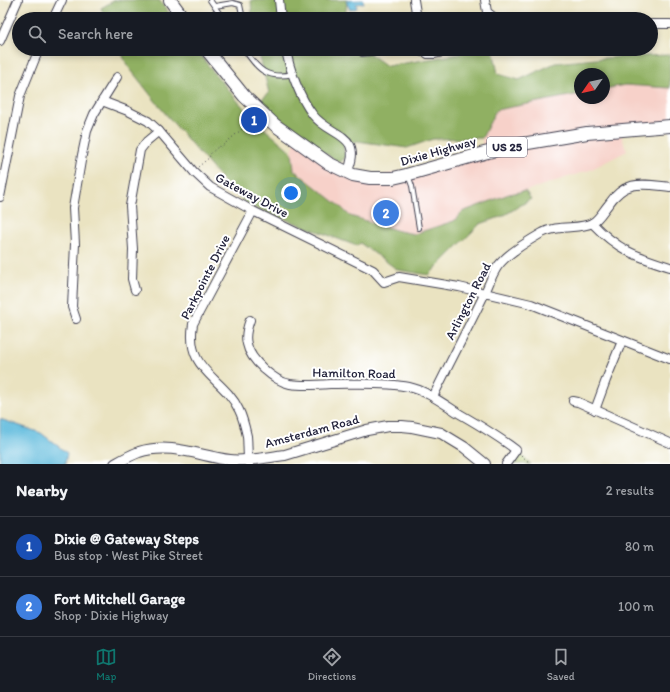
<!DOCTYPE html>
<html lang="en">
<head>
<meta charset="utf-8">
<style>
  :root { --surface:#171b24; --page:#20242c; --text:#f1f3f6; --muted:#9ea1a6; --line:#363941; --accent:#0f766e }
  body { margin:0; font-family:Itim,sans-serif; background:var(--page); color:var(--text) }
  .compass { position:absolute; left:574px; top:68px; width:36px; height:36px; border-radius:50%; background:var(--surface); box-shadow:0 2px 6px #0003; rotate:236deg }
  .you { position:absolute; left:291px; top:193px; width:14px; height:14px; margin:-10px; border:3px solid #fff; border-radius:50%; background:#1a73e8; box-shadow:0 0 0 6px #1a73e833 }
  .badge { display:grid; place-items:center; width:26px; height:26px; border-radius:50%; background:var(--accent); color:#fff; font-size:13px; font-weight:700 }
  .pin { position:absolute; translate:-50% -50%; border:2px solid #fff; box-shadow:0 1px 4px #0006 }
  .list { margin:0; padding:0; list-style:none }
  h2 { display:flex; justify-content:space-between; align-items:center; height:52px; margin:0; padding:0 16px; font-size:17px }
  h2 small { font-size:13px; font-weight:400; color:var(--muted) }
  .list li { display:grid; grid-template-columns:26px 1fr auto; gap:12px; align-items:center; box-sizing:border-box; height:60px; padding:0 16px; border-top:1px solid var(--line) }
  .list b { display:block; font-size:15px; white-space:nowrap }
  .list p { margin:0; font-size:13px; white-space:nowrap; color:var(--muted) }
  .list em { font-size:13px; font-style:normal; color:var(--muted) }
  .icon { flex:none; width:22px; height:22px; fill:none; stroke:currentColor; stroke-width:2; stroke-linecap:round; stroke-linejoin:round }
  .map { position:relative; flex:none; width:670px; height:464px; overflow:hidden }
  .search { position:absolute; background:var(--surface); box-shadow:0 2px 6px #0003; left:12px; right:12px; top:12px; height:44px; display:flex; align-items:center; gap:10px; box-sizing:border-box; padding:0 14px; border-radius:22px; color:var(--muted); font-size:15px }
  .sheet { height:172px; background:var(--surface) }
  nav { display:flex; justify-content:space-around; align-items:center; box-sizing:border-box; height:56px; border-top:1px solid var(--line); background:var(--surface); font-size:11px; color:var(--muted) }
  nav a { display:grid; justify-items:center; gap:2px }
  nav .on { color:var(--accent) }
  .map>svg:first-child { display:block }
  .built { fill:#f7d1c9 }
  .green { fill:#b6cc70; stroke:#6c7756 }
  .forest { fill:#90b062; stroke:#59694e }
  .water { fill:#60bbdd; stroke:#416e8c }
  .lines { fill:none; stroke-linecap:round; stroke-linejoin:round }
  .service-casing { stroke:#403f4f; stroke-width:6 }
  .minor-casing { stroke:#403f4f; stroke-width:10 }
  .tertiary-casing { stroke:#403f4f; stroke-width:12 }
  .primary-casing { stroke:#403f4f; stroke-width:14 }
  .path { stroke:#403f4f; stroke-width:1; stroke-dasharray:1 3; stroke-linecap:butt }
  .service { stroke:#fff; stroke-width:4 }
  .minor { stroke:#fff; stroke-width:8 }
  .tertiary { stroke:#fff; stroke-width:10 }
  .primary { stroke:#fff; stroke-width:12 }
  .labels { text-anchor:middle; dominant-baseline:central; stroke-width:4; stroke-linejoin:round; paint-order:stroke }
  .shield { fill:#fff; stroke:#646476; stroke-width:1 }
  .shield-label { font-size:12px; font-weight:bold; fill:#22223b }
  .street-label { font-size:13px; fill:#22223b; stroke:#fff }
</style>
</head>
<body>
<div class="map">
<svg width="670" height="464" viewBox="0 0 670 464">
  <rect width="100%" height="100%" fill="#fff"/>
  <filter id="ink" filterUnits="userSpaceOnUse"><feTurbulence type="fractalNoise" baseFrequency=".025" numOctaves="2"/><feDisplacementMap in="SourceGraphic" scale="8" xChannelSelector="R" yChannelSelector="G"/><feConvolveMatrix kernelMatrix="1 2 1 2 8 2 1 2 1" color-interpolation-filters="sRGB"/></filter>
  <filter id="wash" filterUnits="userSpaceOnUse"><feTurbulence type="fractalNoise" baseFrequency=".012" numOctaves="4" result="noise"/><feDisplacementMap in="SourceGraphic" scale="16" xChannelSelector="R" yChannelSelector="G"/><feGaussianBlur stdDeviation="0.9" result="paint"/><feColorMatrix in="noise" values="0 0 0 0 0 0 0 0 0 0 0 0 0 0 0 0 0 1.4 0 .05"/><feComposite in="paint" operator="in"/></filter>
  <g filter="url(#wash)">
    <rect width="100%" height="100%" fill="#eae3c1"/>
    <polygon class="built" points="625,85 670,88 670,126 619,130 627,151 590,170 525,191 509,194 462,212 454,221 414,234 399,231 350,216 340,206 294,169 292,152 295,141 370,178 483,153 482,138 496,110 580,94 580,98 604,98 604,89"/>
    <polygon class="green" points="516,450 531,464 506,464"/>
    <g class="forest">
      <polygon points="115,0 159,0 174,19 106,19 101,8"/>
      <polygon points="251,0 347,0 347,1 345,19 252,19"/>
      <polygon points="120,49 196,49 214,73 254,120 292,152 294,170 340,206 350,216 399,231 414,234 454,221 462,212 509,194 525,191 531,199 503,216 480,224 429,275 398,270 360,243 357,246 250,206 230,189 164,112 127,65"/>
      <polygon points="258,49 363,49 387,66 460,54 465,49 493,49 498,74 519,80 555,63 617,57 670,55 670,88 625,85 604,89 604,74 580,74 580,94 496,110 482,138 433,139 407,148 357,141 343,147 346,157 339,163 284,124 261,100 269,93"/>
    </g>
    <g class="water">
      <polygon points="363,0 364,3 356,4 357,8 350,10 346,1"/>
      <polygon points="0,419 41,433 67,453 65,464 0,464"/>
    </g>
  </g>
  <g filter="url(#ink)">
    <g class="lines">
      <g class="service-casing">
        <g id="service">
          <polyline points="210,0 223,19"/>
          <polyline points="215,6 233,3 240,5 243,19"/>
          <polyline points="471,18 471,19"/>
          <path d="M 244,49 C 257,69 267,80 293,74"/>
          <polyline points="422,52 427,56 434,56 464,49"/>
          <polyline points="362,54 403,49"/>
          <polyline points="408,175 412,186 419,228"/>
        </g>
      </g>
      <g class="minor-casing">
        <g id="minor">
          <polyline points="279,0 281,19"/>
          <polyline points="414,0 417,19"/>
          <polyline points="485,0 487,12 496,19"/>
          <polyline points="53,19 62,0"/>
          <polyline points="651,24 670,24"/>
          <polyline points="0,41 18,0"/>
          <path d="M 286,49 C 289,69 300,98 313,115 C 330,137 365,133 347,173"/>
          <polyline points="422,49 422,52"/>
          <polyline points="102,101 128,111 148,121 159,131 194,172 210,187 253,211 373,270 384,282 399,277 459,287 531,304 670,359"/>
          <polyline points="0,197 20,96 39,49"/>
          <path d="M 592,223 C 618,250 635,256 670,267"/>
          <polyline points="135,290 132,279 133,249 130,206 140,150 147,141 159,131"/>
          <polyline points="76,319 72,307 75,244 73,208 82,155 87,131 94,114 117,77"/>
          <path d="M 250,320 C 247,328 245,337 247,344 C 250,360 274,381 290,384 C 303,386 317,385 330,384 C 354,384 386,382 409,387 C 427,391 444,404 460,414 C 479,425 498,436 516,450 L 506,464"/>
          <path d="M 433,397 C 449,364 466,332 482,299 C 488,288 491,276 498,266 C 507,254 528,241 542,233 C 558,224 579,230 592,223 C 599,219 603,211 608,205 C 626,179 642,184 670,187"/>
          <polyline points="573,401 578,402 670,443"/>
          <polyline points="595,410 606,380 622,341"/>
          <path d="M 249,464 C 247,455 248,446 247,436 C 245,427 243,418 239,410 C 223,376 185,372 193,324 L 253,211"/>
        </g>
      </g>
      <g class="tertiary-casing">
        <path id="tertiary" d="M 115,464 C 122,460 131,455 139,452 C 170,442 200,456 230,460 C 246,462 268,457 285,455 L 367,430 L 388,426 L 402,426 L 412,427 L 441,433 L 464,447 L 485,464"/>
      </g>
      <g class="primary-casing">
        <g id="primary">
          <polyline points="170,0 184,19"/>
          <polyline points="206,49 244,96 275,125 328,163 353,175 370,178 393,178 406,175 484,153 522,144 587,133 670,126"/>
        </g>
      </g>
      <g class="path">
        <polyline points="198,167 210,157 209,155 219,146 221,147 255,118"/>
        <polyline points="521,455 531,464"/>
      </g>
      <use href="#service" class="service"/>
      <use href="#minor" class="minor"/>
      <use href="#tertiary" class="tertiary"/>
      <use href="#primary" class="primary"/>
    </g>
  </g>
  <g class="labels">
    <rect class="shield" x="487" y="137" width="40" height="20" rx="3"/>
    <g class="shield-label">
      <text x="507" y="147">US 25</text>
    </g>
    <g class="street-label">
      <text transform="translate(438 151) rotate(-16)">Dixie Highway</text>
      <text transform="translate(252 195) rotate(28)">Gateway Drive</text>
      <text transform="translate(205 277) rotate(-63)">Parkpointe Drive</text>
      <text transform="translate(468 301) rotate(-63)">Arlington Road</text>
      <text transform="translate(354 373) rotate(1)">Hamilton Road</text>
      <text transform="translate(312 431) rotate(-15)">Amsterdam Road</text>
    </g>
  </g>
</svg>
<svg class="compass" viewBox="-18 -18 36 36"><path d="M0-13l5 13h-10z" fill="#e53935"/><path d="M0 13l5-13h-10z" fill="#9ea1a6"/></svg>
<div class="you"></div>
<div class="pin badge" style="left:254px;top:120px;background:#1a4fb4">1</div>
<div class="pin badge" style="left:386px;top:213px;background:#3f7fe0">2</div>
<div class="search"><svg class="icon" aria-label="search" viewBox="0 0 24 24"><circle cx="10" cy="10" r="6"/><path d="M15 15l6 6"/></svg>Search here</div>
</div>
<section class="sheet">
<h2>Nearby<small>2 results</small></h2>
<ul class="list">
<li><span class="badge" style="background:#1a4fb4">1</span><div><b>Dixie @ Gateway Steps</b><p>Bus stop · West Pike Street</p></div><em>80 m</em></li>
<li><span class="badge" style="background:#3f7fe0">2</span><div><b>Fort Mitchell Garage</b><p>Shop · Dixie Highway</p></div><em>100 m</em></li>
</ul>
</section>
<nav>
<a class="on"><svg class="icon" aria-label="map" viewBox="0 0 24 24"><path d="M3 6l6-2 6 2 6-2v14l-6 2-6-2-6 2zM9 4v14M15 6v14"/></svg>Map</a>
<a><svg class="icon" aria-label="directions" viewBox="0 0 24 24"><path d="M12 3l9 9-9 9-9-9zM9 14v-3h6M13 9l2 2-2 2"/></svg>Directions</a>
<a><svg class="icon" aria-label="saved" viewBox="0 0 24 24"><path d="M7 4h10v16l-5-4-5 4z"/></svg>Saved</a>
</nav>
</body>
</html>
